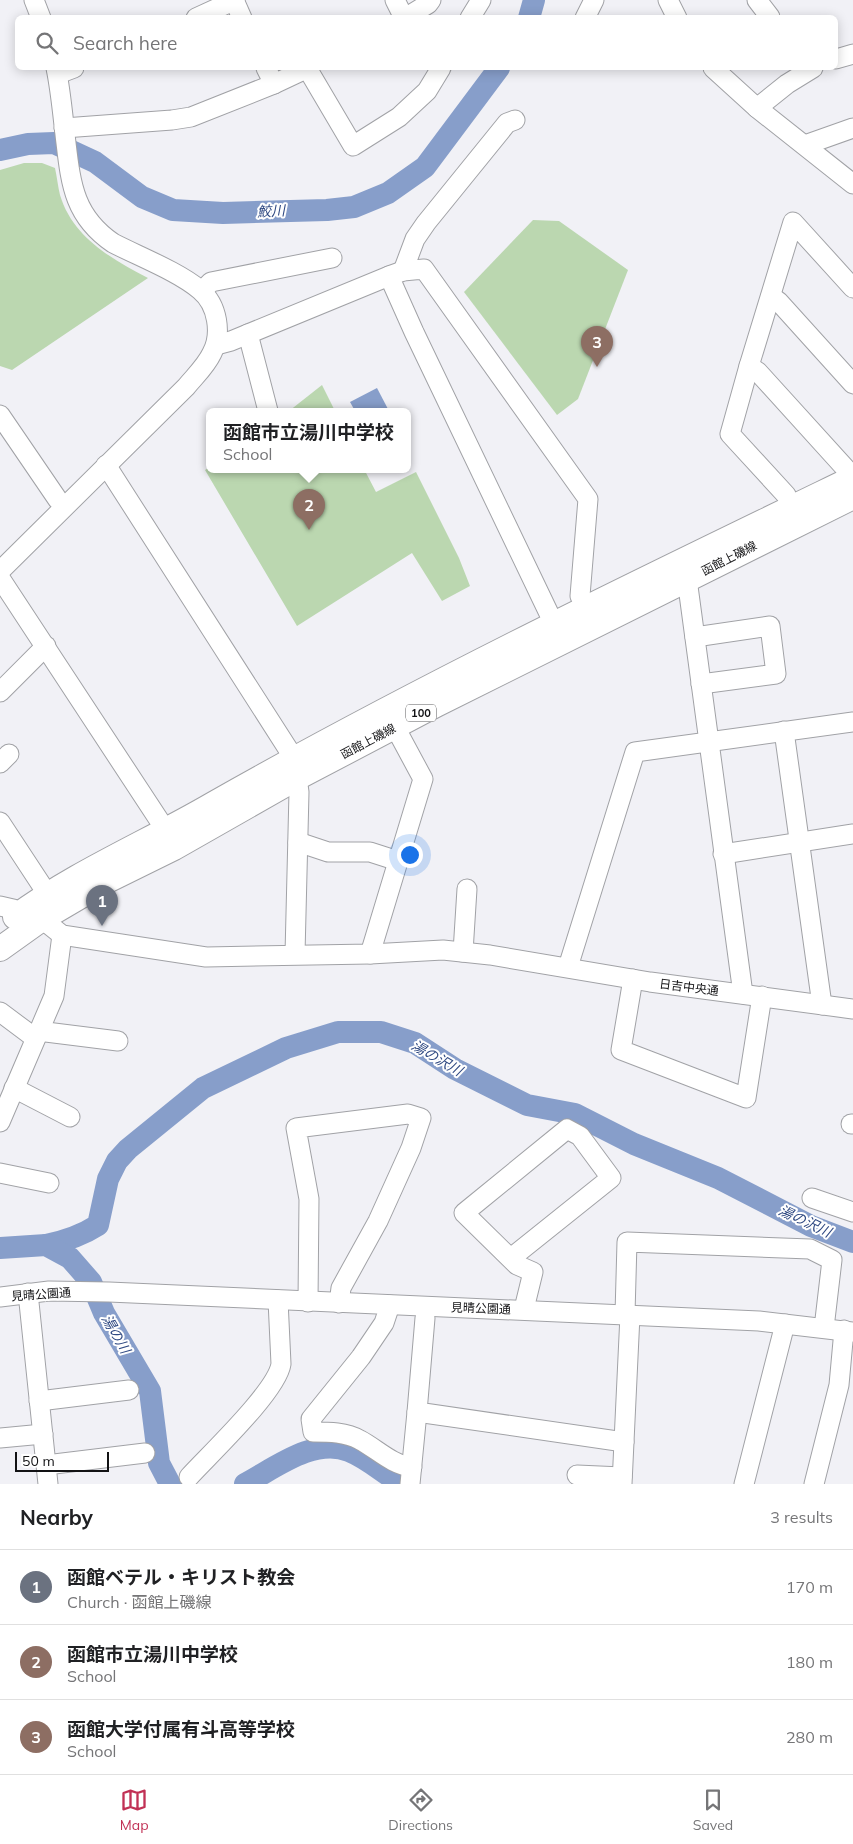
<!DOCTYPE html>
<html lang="en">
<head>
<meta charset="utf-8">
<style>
  :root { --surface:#fff; --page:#f2f2f2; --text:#202124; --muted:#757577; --line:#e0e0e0; --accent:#c13155 }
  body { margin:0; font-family:Mulish,"Noto Sans JP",sans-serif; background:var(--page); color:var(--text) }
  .scale { position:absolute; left:15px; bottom:12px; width:94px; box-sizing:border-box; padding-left:5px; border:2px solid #121214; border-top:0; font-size:14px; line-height:18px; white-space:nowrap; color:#121214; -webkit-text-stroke:4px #fff; paint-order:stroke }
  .you { position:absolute; left:409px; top:854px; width:18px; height:18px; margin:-12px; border:4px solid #fff; border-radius:50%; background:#1a73e8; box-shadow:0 0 0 8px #1a73e833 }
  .badge { display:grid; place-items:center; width:32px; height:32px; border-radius:50%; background:var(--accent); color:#fff; font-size:16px; font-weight:700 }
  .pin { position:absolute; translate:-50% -41px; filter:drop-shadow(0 1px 2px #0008) }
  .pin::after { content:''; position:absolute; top:26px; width:18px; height:15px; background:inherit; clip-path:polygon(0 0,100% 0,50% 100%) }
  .popup { position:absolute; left:206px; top:408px; width:205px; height:65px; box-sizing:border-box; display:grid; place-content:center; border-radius:8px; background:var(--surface); filter:drop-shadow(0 1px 4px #0005); font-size:16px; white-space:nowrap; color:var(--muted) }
  .popup b { font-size:19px; color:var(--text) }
  .popup::after { content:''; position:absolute; left:50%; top:100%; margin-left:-10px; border:10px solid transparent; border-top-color:var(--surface) }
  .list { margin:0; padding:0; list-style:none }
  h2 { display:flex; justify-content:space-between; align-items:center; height:65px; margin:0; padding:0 20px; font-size:21px }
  h2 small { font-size:16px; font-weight:400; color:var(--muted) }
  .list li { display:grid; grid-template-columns:32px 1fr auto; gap:15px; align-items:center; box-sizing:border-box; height:75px; padding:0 20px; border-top:1px solid var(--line) }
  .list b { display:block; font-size:19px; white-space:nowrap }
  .list p { margin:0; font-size:16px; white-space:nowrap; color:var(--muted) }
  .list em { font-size:16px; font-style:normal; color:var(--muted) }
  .icon { flex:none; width:28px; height:28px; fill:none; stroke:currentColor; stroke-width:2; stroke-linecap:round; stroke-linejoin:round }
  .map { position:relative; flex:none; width:853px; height:1484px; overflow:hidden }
  .search { position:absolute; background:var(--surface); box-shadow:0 2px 12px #0003; left:15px; right:15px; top:15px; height:55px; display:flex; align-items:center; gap:12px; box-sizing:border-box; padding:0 18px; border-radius:8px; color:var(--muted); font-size:19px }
  .sheet { height:290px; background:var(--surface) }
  nav { display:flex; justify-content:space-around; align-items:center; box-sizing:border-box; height:70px; border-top:1px solid var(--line); background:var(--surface); font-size:14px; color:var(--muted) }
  nav a { display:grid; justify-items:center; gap:2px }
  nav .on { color:var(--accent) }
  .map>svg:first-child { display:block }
  .green { fill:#bbd7b0 }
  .water { fill:#879eca }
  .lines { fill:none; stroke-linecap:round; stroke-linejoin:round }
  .river { stroke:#879eca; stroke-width:22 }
  .minor-casing { stroke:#a1a2a6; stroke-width:21 }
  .major-casing { stroke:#a1a2a6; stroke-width:26 }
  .minor { stroke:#fff; stroke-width:19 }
  .major { stroke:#fff; stroke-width:24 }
  .labels { text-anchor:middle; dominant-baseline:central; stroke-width:4; stroke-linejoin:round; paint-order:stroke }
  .shield { fill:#fff; stroke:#59595a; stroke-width:1 }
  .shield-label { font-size:11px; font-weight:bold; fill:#121214 }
  .street-label { font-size:12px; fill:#121214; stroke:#fff }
  .water-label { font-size:14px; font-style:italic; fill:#2f4982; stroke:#fff }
</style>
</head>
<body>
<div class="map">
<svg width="853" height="1484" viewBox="0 0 853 1484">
  <rect width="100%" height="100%" fill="#f1f1f6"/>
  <g class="green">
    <path d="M 24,163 L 42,163 L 55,168 C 57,177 58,187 60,195 C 73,238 112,259 148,278 L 12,370 L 0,366 L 0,170 Z"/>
    <polygon points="533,220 559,221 628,270 578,399 557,415 464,292"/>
    <polygon points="322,385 335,411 289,411"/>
    <polygon points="210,467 210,469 364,469 376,492 416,472 459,558 470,586 442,601 412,553 297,626 205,470"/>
  </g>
  <polygon class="water" points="377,388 389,411 355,411 350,402"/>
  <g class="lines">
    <g class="river">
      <polyline points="529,18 534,0"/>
      <polyline points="0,150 28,144 54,143 95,162 142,197 173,210 223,213 327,210 354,207 388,193 425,167 499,68"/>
      <path d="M 46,1245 C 66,1241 81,1236 98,1225 L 108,1179 L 117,1161 L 128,1149 L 203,1088 L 286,1048 L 338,1032 L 381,1032 L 415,1043 L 455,1069 L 527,1105 L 575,1114 L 634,1144 L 718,1178 L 811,1226 L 853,1242"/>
      <polyline points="0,1248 46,1245 70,1258 91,1282 104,1313 150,1391 159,1463 170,1484"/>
      <path d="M 245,1484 C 275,1468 314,1437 349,1451 C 369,1459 384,1474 402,1484"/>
    </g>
    <g class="minor-casing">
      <g id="minor">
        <polyline points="34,0 41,18"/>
        <polyline points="234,0 242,18"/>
        <polyline points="395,0 404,18"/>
        <polyline points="668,0 677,18"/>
        <polyline points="757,0 770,17 769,18"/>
        <polyline points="196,18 235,0"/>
        <polyline points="405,18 428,4 431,0"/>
        <polyline points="470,18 481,0"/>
        <polyline points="585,18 594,0"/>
        <polyline points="836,59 853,54"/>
        <polyline points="266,68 274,84"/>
        <polyline points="307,68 353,146 399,117 427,91 441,68"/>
        <polyline points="713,68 757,108 853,184"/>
        <polyline points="58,74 74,68"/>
        <polyline points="757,108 787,84 813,68"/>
        <polyline points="64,128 172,120 191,117 274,84 308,68"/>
        <polyline points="805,145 853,128"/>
        <polyline points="403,271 415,239 426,223 507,123 515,120"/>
        <polyline points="389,276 403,271 424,269 588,499 580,596 591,621"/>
        <polyline points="202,291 211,282 332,258"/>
        <polyline points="771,296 779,302 853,384"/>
        <polyline points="248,334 268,411"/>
        <polyline points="216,345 231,341 389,276 414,332 554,624"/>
        <polyline points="749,366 758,372 846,469"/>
        <polyline points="0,415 58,500"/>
        <polyline points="106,465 288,749 297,778 299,792 295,954"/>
        <polyline points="792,508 786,495 730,434 749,366 793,222 853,288"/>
        <path d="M 0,571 L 186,387 C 195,376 206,366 212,353 C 222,334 218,305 200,290 C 179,272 138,256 113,243 C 75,217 71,186 66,143 C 63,118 61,92 56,68"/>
        <polyline points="0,578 159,820 171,841"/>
        <polyline points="687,579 743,994"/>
        <polyline points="695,637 770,626 776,674 701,684"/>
        <polyline points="0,692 46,646"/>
        <polyline points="784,731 822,1005"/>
        <polyline points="0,763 9,754"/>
        <polyline points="0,822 48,895"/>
        <polyline points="298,842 328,852 370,852 398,861"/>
        <polyline points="723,854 853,834"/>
        <polyline points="0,906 13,909 21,913"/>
        <polyline points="42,919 62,935 206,957 370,954 443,950 490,955 650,982 853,1009"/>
        <polyline points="463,952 467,889"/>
        <polyline points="370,954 423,779 395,727"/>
        <polyline points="568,967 635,752 853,722"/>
        <polyline points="633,979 621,1050 746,1098 762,996"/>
        <polyline points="0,1012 35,1038"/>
        <polyline points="38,1031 118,1041"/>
        <polyline points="14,1088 70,1117"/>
        <polyline points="0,1122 54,996 62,935"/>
        <polyline points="851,1124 853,1124"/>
        <polyline points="0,1173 49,1183"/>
        <polyline points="812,1198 853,1212"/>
        <polyline points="511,1258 611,1178 580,1136 567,1129 464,1213 517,1265 533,1272 524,1309"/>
        <polyline points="28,1293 48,1484"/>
        <polyline points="0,1297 49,1291 109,1292 759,1321 853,1332"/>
        <polyline points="308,1302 309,1199 296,1128 408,1114 421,1118 411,1148 378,1221 341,1288 339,1303"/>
        <path d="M 390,1305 L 384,1323 L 361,1357 L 311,1419 L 313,1432 C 329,1432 346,1432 360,1440 C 377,1449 392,1465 412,1467"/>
        <polyline points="625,1314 627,1242 810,1249 832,1260 824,1328"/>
        <polyline points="425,1318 417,1412 624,1442"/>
        <polyline points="39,1401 129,1390"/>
        <polyline points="0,1438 43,1434"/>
        <polyline points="46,1465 145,1453"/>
        <polyline points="577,1475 622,1477"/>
        <path d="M 189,1477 C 210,1454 277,1391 281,1364 L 278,1300"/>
        <polyline points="410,1484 417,1412"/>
        <polyline points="622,1484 630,1315"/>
        <polyline points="744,1484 785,1324"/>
        <polyline points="814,1484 839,1385 844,1330"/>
      </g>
    </g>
    <g class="major-casing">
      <g id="major">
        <path d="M 15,917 C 76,872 148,842 213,804 C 421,686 638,582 853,478"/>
        <polyline points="0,949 42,919 105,882 174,848 297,778 436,705 853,497"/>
      </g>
    </g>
    <use href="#minor" class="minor"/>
    <use href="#major" class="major"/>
  </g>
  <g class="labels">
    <rect class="shield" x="406" y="704.5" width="30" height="17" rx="4"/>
    <g class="shield-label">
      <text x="421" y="713">100</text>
    </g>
    <g class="street-label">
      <text transform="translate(729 558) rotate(-27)">函館上磯線</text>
      <text transform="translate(368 741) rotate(-28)">函館上磯線</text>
      <text transform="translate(689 987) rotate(7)">日吉中央通</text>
      <text transform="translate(41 1294) rotate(-4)">見晴公園通</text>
      <text transform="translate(481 1308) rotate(2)">見晴公園通</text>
    </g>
    <g class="water-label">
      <text transform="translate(271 211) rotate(-3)">鮫川</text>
      <text transform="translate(437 1058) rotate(30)">湯の沢川</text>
      <text transform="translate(805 1221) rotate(25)">湯の沢川</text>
      <text transform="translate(116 1334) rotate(60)">湯の川</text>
    </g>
  </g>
</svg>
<div class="scale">50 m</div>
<div class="you"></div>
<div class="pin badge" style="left:102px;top:926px;background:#6b7280">1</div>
<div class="pin badge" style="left:309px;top:530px;background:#8d6e63">2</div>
<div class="popup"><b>函館市立湯川中学校</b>School</div>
<div class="pin badge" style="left:597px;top:367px;background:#8d6e63">3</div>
<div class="search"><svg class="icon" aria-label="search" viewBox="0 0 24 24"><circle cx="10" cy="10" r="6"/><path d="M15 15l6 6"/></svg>Search here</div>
</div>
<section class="sheet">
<h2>Nearby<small>3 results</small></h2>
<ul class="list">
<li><span class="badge" style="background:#6b7280">1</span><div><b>函館ベテル・キリスト教会</b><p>Church · 函館上磯線</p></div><em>170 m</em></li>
<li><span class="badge" style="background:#8d6e63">2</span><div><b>函館市立湯川中学校</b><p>School</p></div><em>180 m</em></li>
<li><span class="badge" style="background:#8d6e63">3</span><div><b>函館大学付属有斗高等学校</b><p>School</p></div><em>280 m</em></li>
</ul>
</section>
<nav>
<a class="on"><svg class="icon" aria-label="map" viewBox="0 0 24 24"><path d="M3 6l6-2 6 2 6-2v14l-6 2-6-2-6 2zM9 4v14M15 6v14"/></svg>Map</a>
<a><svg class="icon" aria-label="directions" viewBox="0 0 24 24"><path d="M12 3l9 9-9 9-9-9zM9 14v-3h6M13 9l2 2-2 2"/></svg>Directions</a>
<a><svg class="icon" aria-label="saved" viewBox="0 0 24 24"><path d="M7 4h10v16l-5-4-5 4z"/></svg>Saved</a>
</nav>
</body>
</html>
